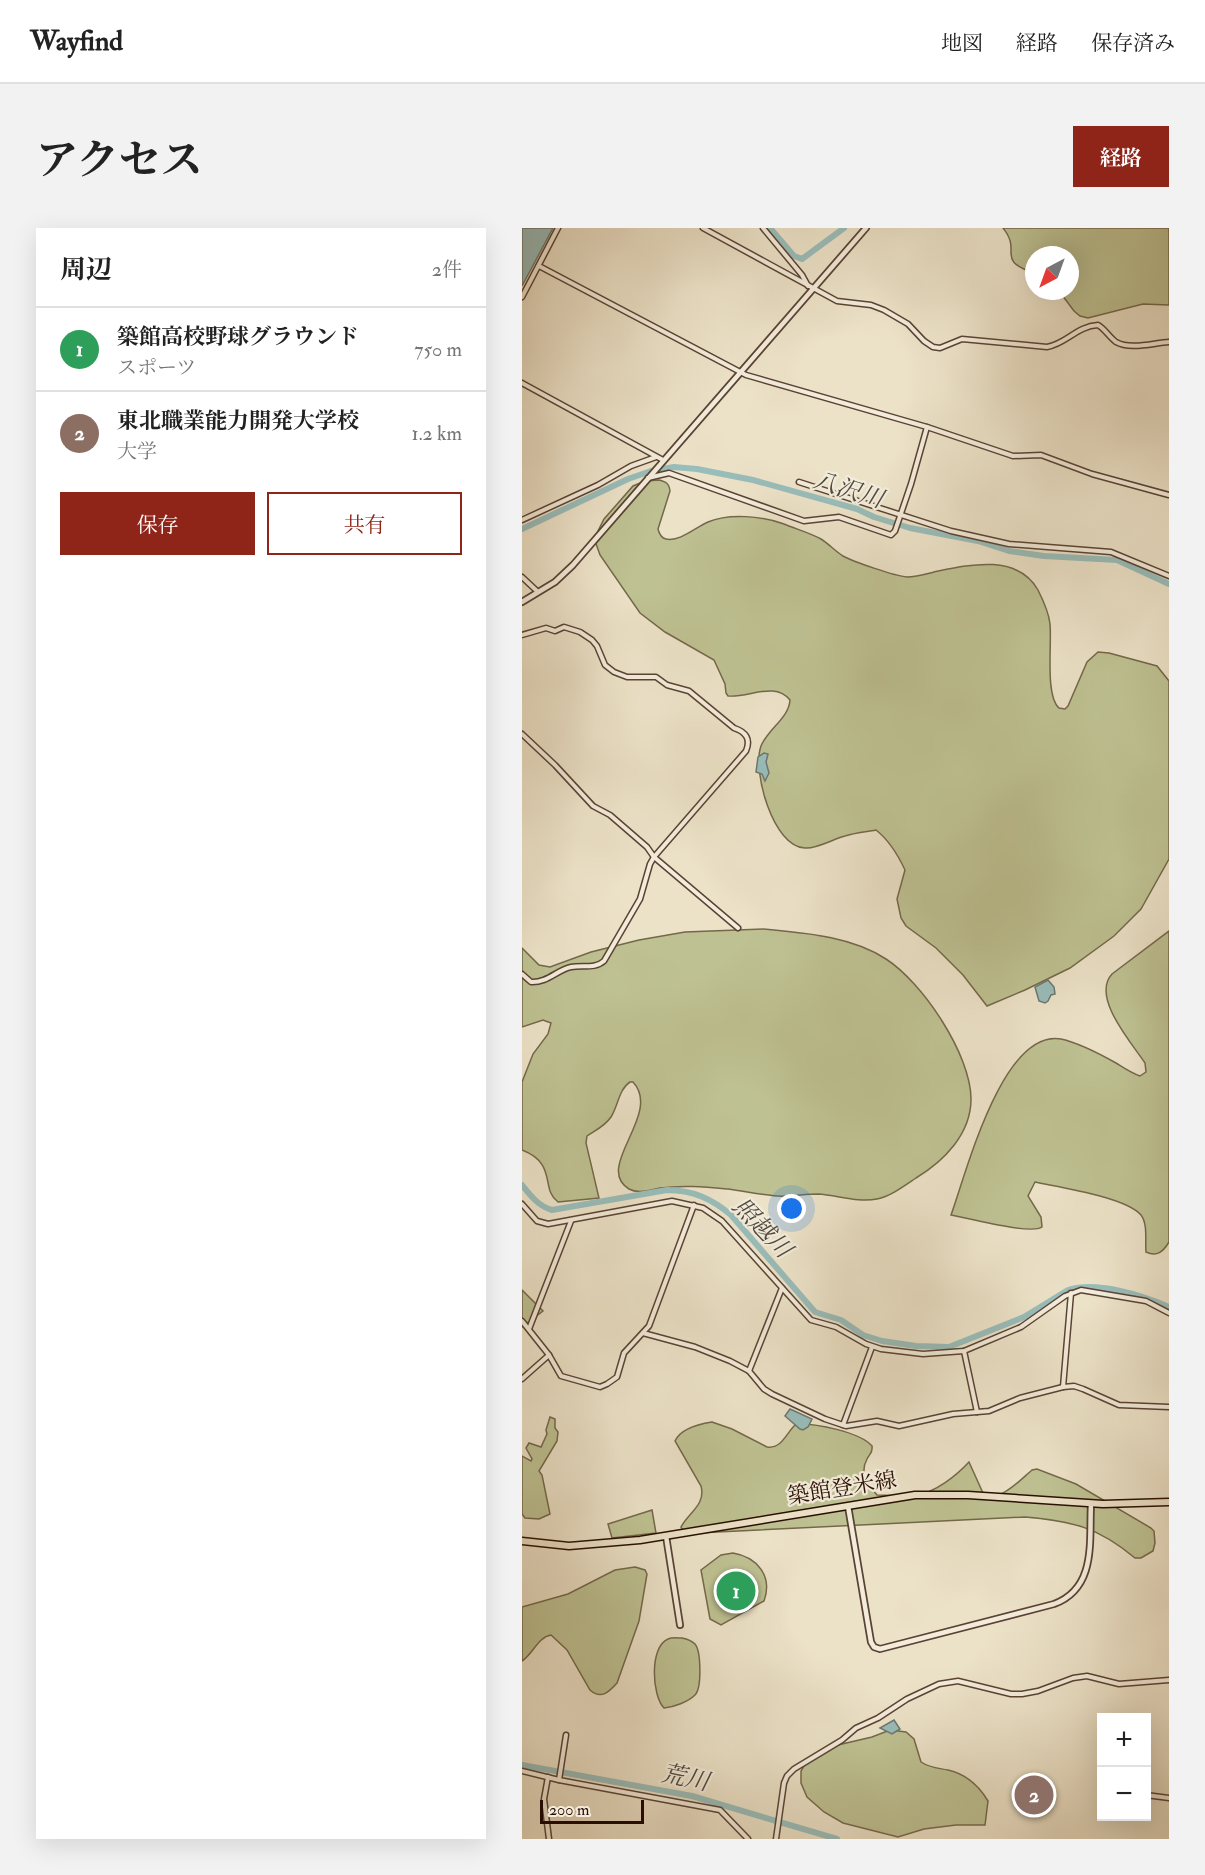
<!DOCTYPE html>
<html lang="ja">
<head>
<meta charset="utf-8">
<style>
  :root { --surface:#fff; --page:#f2f2f2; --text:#222; --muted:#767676; --line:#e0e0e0; --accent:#8f2418 }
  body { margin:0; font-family:"IM FELL Double Pica","Noto Serif JP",serif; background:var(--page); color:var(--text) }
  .controls { position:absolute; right:18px; bottom:18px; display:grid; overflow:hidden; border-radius:0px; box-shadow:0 6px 24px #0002 }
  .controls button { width:54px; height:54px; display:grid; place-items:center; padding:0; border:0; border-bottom:2px solid var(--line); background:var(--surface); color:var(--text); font:30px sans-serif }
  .compass { position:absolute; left:503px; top:18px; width:54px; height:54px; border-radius:50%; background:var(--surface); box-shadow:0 6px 24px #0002; rotate:221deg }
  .scale { position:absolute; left:18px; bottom:15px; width:104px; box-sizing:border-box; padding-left:6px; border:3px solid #2a0e02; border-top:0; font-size:16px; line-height:21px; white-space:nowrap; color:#2a0e02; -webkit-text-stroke:4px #f3ecdb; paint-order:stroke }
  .you { position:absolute; left:270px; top:981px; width:21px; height:21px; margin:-15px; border:4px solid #fff; border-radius:50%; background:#1a73e8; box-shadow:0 0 0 9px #1a73e833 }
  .badge { display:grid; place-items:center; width:39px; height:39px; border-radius:50%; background:var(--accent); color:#fff; font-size:20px; font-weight:700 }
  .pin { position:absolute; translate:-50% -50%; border:3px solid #fff; box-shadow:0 2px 6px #0006 }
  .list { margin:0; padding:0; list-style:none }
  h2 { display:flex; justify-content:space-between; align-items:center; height:78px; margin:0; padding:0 24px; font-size:26px }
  h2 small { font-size:20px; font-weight:400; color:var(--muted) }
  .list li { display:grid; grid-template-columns:39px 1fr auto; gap:18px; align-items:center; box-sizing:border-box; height:84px; padding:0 24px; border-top:2px solid var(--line) }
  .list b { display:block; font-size:22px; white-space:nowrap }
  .list p { margin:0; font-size:20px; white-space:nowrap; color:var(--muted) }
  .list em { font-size:20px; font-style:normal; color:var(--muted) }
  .actions { display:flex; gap:12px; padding:18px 24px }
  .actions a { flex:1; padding:14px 0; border:2px solid var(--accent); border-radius:0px; text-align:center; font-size:21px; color:var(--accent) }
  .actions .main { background:var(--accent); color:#fff }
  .map { position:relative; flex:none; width:647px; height:1611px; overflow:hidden; border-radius:0px }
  header { display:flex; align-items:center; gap:36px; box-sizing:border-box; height:84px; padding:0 30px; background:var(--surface); border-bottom:2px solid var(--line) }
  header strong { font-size:28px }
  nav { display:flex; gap:33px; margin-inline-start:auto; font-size:21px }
  .intro { display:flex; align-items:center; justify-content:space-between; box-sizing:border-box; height:144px; padding:0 36px }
  h1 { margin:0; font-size:42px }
  .button { padding:15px 27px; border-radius:0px; background:var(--accent); color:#fff; font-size:21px; font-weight:700 }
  main { display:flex; gap:36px; padding:0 36px }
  aside { flex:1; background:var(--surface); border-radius:0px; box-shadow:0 6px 24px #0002 }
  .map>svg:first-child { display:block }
  .green { fill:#bec192; stroke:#74684a; stroke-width:1.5 }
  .water { fill:#99bdba; stroke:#6d7770; stroke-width:1.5 }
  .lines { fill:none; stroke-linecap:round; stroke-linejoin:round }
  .river { stroke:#99bdba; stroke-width:6 }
  .minor-casing { stroke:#5a4334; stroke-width:7 }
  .tertiary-casing { stroke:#5a4334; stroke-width:8 }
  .primary-casing { stroke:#2a0e02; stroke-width:9 }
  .minor { stroke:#f3ecdb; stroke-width:4 }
  .tertiary { stroke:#f3ecdb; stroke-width:4.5 }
  .primary { stroke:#ece2c8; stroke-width:6 }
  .labels { text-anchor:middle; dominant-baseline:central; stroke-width:4.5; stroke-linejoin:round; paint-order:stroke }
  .street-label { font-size:22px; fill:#2a0e02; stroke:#f3ecdb }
  .water-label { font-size:24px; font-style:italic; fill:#514b42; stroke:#f3ecdb }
</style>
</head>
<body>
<header>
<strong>Wayfind</strong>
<nav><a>地図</a><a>経路</a><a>保存済み</a></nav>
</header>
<div class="intro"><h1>アクセス</h1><a class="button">経路</a></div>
<main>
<aside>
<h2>周辺<small>2件</small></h2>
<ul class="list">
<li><span class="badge" style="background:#2e9e5b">1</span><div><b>築館高校野球グラウンド</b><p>スポーツ</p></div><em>750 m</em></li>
<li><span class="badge" style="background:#8d6e63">2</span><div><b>東北職業能力開発大学校</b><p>大学</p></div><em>1.2 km</em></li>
</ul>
<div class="actions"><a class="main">保存</a><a>共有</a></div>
</aside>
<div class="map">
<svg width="647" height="1611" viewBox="0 0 647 1611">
  <rect width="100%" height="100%" fill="#ece2c8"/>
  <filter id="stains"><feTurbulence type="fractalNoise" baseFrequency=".00333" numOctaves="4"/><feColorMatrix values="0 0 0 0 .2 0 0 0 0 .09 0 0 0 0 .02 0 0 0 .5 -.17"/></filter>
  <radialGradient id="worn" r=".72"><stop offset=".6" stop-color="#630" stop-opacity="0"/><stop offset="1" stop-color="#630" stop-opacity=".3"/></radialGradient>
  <g class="green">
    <path d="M 481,0 L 647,0 L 647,77 L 621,76 L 566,90 L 558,88 L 552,83 L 537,63 L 548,63 L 548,27 L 512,27 L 512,45 C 472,31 501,24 481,0 Z"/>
    <path d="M 137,252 C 144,254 147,255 148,263 L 136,301 C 137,305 139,310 144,311 C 158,314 174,299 186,294 C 207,285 240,288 262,296 C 274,301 288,305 299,311 C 307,316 313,323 321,328 C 332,334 373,348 385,349 C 394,349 404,346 412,344 C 446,337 495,325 516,362 C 521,372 527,385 528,396 C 530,416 523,468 537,480 L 543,481 L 546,478 L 565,434 L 576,424 L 587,425 L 635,438 L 647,453 L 647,631 L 619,681 L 592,708 L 548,740 L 503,762 L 465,778 L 441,747 L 414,720 L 384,698 L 379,690 L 375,671 L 383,642 C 376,627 368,613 354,602 C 344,604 333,605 323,608 C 311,611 295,621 283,620 C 251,619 230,543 239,518 C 246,501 267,490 268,472 C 253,453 227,470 206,468 L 204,465 L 203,456 L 192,432 L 143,404 L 118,385 L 78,327 L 73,313 L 74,307 L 82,291 L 111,258 L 123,253 Z"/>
    <path d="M 241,701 C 282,705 329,708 364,731 C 401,755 449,827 449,871 C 449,906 422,933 394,950 C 382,958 369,968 355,971 C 336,975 315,967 296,966 C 282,966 269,969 255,968 C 239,967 222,963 206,961 C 183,959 161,957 138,960 C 129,962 116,966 107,961 C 71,939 141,886 111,854 L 108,854 C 97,861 96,878 89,889 C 83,898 74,902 65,908 L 64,915 L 77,970 L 36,974 C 18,961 36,936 0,922 L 0,854 L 11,826 L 26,806 L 29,795 L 21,792 L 0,799 L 0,720 L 17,737 L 28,739 L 69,724 L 117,712 L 163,704 Z"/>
    <path d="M 647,703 L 647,1014 C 641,1024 635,1029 624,1024 C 623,1013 626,996 619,987 C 604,969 536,959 513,954 L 506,968 L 519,989 L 520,999 C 509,1007 446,990 429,987 C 444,946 480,801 539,811 C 557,815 578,826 594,835 C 602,840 609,845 618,848 L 624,844 L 623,835 C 609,814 569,769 590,746 Z"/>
    <polygon points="0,1062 21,1083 0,1099"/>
    <polygon points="28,1189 33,1191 33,1200 36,1204 35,1213 17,1243 20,1247 28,1286 17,1291 3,1290 0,1286 0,1228 9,1233 10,1231 4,1220 7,1215 19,1219 25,1206 24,1202"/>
    <path d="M 190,1194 L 210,1201 L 245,1219 C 260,1221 264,1205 274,1196 C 293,1195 338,1204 350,1218 C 351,1225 348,1225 345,1231 C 337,1246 346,1256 355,1267 C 368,1267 382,1269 394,1267 C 413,1265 435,1247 447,1234 L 461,1265 C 476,1277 499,1251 510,1242 L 515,1241 L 554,1256 L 629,1300 L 632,1303 L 633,1315 L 631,1323 L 619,1330 L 613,1330 C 576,1299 550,1293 503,1289 L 175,1305 L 161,1303 L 159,1299 C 167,1284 184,1277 179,1258 L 153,1213 C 159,1200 177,1196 190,1194 Z"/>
    <polygon points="130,1282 134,1305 90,1310 86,1296"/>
    <path d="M 211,1325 C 235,1329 251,1348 242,1373 L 199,1397 L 188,1391 L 179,1342 L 199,1327 Z"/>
    <path d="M 113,1339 L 123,1342 L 125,1346 L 117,1393 L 95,1455 C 87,1464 79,1472 68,1462 L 45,1422 L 29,1407 C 16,1409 11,1426 0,1433 L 0,1379 L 46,1366 L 93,1342 Z"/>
    <path d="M 160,1410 C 165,1411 169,1412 173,1416 C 179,1423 180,1460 173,1467 C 166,1474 152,1479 142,1480 C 130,1468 127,1419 146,1411 C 150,1409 156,1410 160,1410 Z"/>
    <path d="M 368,1502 L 384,1504 L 392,1511 L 399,1534 C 408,1540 416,1540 426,1542 C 444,1546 457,1558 466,1573 L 463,1597 L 434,1597 L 402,1601 L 376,1609 L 321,1595 L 302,1584 L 285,1569 L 279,1555 L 279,1543 L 286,1531 L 303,1520 L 350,1509 Z"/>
  </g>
  <g class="water">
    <polygon points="0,0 31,0 0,58"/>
    <polygon points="242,525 246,526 244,534 247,545 243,553 240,546 234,544 236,529"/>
    <polygon points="526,752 532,759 533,766 529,767 526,773 523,775 517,773 513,759"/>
    <polygon points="268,1181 290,1191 286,1199 281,1202 278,1201 263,1188"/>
    <polygon points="372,1492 378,1501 370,1506 358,1500"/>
  </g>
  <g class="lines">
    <g class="river">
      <polyline points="248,0 272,28 280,31 322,0"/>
      <polyline points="0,301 106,251 129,243 152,239 175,241 231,252 335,281 352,289 388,300 456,313 487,323 522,328 595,332 647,356"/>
      <path d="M 0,957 C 8,967 16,978 30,982 L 145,962 C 171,962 190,971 209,987 L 293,1084 L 319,1092 L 341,1107 L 360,1113 L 394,1118 L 427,1119 L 502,1089 L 546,1062 C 575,1053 620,1067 647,1079"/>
      <polyline points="0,1537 170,1568 315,1611"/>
    </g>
    <g class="minor-casing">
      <g id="minor">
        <path d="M 181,0 L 315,73 L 349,77 L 362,82 L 386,96 L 402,113 L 411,119 L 418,120 L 440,111 L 525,119 C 544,116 555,98 576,97 C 583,101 587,109 594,114 C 608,122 631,115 647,114"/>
        <polyline points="241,0 280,47 286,58"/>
        <polyline points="17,38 224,147 405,199 491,228 519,227 570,246 647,267"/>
        <polyline points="0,69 36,0"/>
        <polyline points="0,155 141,232"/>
        <polyline points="126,250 147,245 282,293 317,289 369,307 373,303 389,256 405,199"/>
        <polyline points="277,254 429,303 487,316 589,324 647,348"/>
        <polyline points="0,292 76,257 109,238 134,229"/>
        <polyline points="0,349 16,364"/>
        <path d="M 0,407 L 24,400 L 33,403 L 42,399 L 58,404 L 70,412 L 75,418 L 83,437 L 92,444 L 105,449 L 134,449 L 145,457 L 167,463 L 212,500 C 224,504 229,511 224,523 L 132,629 L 128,636 L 118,671 L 82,733 C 73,741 61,737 49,739 C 35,742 25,755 9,754 L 0,746"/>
        <polyline points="0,506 33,537 71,578 88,587 125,619 132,629 216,700"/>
        <polyline points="0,976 15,993 26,996 150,973 181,980 200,993 289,1092 314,1099 344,1116 359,1121 401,1126 442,1123 499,1099 543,1068 559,1062 624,1073 647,1085"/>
        <polyline points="0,1093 27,1127 39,1148 78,1159 85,1156 95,1149 102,1125 127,1098 172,977"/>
        <polyline points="7,1101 49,993"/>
        <polyline points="121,1105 173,1119 208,1133 227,1143 242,1161 250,1166 303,1191 324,1198 355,1193 377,1198 431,1186 467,1183 498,1170 541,1159 552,1158 561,1161 597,1177 647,1179"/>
        <polyline points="442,1123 455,1184"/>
        <polyline points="227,1143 260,1060"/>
        <polyline points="0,1151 27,1127"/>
        <polyline points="541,1159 549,1065"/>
        <polyline points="321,1197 350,1119"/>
        <polyline points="0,1543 37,1552 44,1507"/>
        <polyline points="26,1549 22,1571 27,1611"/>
        <polyline points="37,1552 198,1582 226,1611"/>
        <polyline points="624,1567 647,1570"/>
        <polyline points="254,1611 262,1555 265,1548 272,1541 320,1512 334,1500 356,1490 385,1471 417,1456 436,1453 489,1466 500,1466 516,1463 551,1450 565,1448 597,1456 647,1452"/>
      </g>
    </g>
    <g class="tertiary-casing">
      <g id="tertiary">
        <polyline points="0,374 33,354 51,337 344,0"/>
        <path d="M 326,1278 L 349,1414 L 352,1419 L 358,1421 L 532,1376 C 575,1360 567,1313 569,1276"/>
        <polyline points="144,1308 158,1397"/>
      </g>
    </g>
    <g class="primary-casing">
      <polyline id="primary" points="0,1313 47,1318 118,1312 393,1267 446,1267 581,1276 647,1274"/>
    </g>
    <use href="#minor" class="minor"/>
    <use href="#tertiary" class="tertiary"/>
    <use href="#primary" class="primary"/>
  </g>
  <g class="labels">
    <g class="street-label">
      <text transform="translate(320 1260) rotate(-9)">築館登米線</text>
    </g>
    <g class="water-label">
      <text transform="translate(326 262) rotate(17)">八沢川</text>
      <text transform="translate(240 1000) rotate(46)">照越川</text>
      <text transform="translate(163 1550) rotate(12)">荒川</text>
    </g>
  </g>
  <rect width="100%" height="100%" filter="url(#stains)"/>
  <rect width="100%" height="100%" fill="url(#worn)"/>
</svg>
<div class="controls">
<button>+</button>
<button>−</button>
</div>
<svg class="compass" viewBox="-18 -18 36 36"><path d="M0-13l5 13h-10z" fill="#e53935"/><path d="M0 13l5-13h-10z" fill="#767676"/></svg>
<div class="scale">200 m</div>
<div class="you"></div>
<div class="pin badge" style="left:214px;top:1363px;background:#2e9e5b">1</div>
<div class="pin badge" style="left:512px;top:1567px;background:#8d6e63">2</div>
</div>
</main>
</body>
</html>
